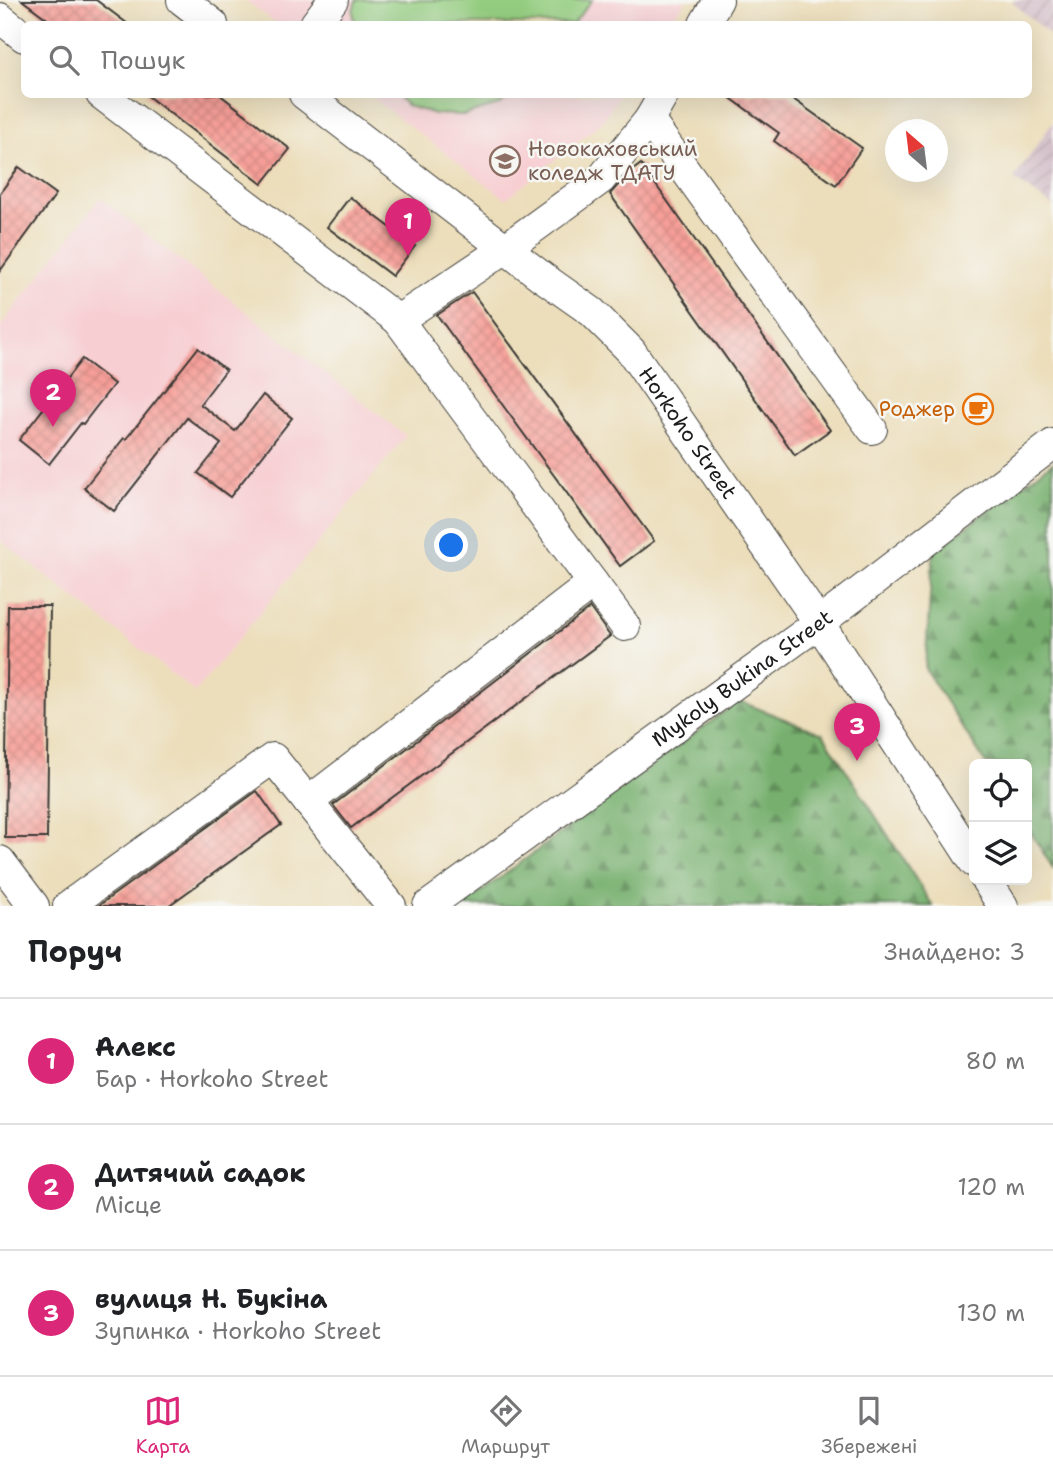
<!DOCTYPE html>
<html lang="uk">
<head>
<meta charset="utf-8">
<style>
  :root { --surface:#fff; --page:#f2f2f2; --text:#202124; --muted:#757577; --line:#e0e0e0; --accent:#db2777 }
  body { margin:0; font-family:"Shantell Sans",sans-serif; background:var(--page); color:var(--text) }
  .controls { position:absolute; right:21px; bottom:21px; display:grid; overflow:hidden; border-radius:10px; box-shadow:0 7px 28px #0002 }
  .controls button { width:63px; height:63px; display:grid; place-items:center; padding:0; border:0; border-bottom:2px solid var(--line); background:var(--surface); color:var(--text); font:35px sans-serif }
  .compass { position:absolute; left:885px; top:119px; width:63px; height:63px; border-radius:50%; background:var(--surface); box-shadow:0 7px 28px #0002; rotate:332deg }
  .you { position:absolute; left:452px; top:546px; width:24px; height:24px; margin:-18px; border:5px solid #fff; border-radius:50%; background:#1a73e8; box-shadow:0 0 0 10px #1a73e833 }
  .badge { display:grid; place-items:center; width:46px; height:46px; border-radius:50%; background:var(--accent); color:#fff; font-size:23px; font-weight:700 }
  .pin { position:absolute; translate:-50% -58px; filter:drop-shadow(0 2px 4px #0008) }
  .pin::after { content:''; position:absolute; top:37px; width:24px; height:21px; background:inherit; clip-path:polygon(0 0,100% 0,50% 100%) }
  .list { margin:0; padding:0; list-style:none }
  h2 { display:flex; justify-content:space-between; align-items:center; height:91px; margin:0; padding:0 28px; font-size:30px }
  h2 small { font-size:23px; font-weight:400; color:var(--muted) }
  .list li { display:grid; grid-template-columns:46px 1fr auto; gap:21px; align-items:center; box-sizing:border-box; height:126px; padding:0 28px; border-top:2px solid var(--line) }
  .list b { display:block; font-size:26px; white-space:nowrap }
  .list p { margin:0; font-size:23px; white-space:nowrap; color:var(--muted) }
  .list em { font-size:23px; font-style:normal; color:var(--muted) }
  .icon { flex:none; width:38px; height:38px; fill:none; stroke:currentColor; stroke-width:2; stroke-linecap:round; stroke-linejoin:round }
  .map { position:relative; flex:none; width:1053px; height:906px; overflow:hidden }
  .search { position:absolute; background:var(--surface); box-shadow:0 7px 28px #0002; left:21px; right:21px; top:21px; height:77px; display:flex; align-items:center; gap:18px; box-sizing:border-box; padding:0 24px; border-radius:10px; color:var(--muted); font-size:26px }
  .sheet { height:469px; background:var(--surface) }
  nav { display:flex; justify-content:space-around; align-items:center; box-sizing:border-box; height:98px; border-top:2px solid var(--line); background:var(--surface); font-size:19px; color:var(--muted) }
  nav a { display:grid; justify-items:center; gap:4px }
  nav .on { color:var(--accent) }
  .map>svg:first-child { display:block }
  .built { fill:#f7cfd3 }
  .industrial { fill:url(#industrial-furrows) }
  .forest { fill:url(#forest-firs); stroke:#4a6645; stroke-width:2 }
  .pitch { fill:#94cd80; stroke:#58744e; stroke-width:2 }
  .building { fill:url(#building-cross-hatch) }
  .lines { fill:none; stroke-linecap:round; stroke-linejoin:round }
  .minor-casing { stroke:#3b3934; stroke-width:32 }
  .minor { stroke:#fff; stroke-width:30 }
  .labels { text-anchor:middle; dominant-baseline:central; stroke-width:5; stroke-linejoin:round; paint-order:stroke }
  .education-label { font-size:21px; fill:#785e54; stroke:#f6f6f2; text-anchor:start }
  .food-label { font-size:21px; fill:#c56008; stroke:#f6f6f2; text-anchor:end }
  .street-label { font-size:21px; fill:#1c1c1c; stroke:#f6f6f2 }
</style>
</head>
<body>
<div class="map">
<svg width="1053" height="906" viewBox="0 0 1053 906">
  <defs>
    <pattern id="industrial-furrows" width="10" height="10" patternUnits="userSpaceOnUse" patternTransform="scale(1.75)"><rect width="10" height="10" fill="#d2bdc7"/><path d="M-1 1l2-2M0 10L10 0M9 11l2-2" fill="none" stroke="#b4a2aa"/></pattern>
    <pattern id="forest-firs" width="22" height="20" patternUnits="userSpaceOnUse" patternTransform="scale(1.75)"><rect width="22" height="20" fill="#77b06e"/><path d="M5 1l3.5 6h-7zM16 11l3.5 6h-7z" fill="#618e5a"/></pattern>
    <pattern id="building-cross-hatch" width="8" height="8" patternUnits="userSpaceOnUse" patternTransform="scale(1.75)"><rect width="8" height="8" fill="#f69f98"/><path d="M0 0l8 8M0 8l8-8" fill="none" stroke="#d28882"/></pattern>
  </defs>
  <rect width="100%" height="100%" fill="#f6f6f2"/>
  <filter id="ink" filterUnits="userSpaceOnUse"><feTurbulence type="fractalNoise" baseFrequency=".0143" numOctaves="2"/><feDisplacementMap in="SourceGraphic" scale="14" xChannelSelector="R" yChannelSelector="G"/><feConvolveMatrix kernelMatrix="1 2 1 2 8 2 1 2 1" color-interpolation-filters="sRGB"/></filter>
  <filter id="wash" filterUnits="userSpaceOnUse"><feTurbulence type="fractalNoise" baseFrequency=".00686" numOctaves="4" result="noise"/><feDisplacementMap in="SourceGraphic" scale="28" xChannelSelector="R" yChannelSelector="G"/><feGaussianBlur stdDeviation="1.57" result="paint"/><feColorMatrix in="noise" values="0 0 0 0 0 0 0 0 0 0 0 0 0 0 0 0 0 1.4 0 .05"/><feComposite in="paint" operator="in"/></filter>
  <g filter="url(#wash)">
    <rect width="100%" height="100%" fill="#ecdebb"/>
    <g class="built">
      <polygon points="245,0 686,0 669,24 277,24"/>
      <polygon points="369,95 620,95 601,123 506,199"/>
      <polygon points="100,198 406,436 195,692 0,540 0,327"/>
    </g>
    <g class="industrial">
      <polygon points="1015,0 1053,0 1053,38 1013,3"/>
      <polygon points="1053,122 1053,206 1014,179"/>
    </g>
    <g class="forest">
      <polygon points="1053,462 1053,868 1027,827 1027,764 986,764 925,669 933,552"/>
      <polygon points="739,701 823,734 933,906 462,906"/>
    </g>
    <g class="pitch">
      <polygon points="356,0 592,0 573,24 355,24 353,11"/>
      <polygon points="396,95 512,95 499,105 464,115 435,114 408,106"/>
    </g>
    <g id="blocks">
      <g class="building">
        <polygon points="22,0 96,0 128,24 54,24"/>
        <polygon points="145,94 219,94 290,149 262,184"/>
        <polygon points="725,94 786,94 862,148 836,185 774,141 779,133"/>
        <polygon points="641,164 830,430 795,455 610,194 629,173"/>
        <polygon points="19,167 56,194 0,271 0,193"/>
        <polygon points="350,197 415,246 392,276 327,227"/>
        <polygon points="472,292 654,541 620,566 437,315"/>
        <polygon points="198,348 226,370 200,404 235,431 263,395 292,418 230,497 198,473 221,444 187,418 114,511 84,488 124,438 126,439"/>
        <polygon points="82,359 114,384 83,424 81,423 49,464 19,440"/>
        <polygon points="8,606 50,606 47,838 5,838"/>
        <polygon points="590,608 610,636 351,828 333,805"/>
        <polygon points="257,791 281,825 168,906 98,906"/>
      </g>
    </g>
  </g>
  <g filter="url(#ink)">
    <use href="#blocks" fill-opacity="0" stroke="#3b3934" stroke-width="2"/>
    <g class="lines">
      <g class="minor-casing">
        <g id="minor">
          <polyline points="182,0 213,24"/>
          <polyline points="0,18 24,37"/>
          <polyline points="315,24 333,0"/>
          <polyline points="704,24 718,0"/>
          <polyline points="101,94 398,320 625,626"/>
          <path id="s1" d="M 304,94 L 541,276 L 592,312 L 631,351 L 819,623 L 974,862"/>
          <polyline points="649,120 872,429"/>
          <polyline points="398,320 506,248 601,179 649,120 664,94"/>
          <polyline points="308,802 593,583"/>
          <polyline points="0,861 34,906"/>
          <polyline points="986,880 1003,906"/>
          <polyline points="68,906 273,758 391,906"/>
          <path id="s2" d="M 428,906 L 819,623 L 1053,444"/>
        </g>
      </g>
      <use href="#minor" class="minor"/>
    </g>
  </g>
  <defs>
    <g id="university-ring" transform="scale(1.575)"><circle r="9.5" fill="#f6f6f2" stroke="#8d6e63" stroke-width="1.5"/><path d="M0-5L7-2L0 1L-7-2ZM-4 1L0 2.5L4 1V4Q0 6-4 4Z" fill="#8d6e63"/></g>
    <g id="cafe-ring" transform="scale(1.575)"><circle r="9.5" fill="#f6f6f2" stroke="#e8710a" stroke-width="1.5"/><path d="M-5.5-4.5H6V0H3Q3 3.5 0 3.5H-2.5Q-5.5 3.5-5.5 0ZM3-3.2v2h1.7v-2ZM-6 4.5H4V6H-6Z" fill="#e8710a"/></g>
  </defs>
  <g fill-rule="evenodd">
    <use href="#university-ring" x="505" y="161"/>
    <use href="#cafe-ring" x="978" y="409"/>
  </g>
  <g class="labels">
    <g class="education-label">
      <text x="528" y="149">Новокаховський<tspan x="528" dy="24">коледж ТДАТУ</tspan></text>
    </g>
    <g class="food-label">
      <text x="955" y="409">Роджер</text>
    </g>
    <g class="street-label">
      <text stroke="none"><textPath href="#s1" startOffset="516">Horkoho Street</textPath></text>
      <text stroke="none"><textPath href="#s2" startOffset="388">Mykoly Bukina Street</textPath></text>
    </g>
  </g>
</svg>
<div class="controls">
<button><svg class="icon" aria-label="locate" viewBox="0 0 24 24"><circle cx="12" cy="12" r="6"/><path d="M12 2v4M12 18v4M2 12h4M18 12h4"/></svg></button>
<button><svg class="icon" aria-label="layers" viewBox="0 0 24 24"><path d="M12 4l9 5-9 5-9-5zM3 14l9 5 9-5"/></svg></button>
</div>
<svg class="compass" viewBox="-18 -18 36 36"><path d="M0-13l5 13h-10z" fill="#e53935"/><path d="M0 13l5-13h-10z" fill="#757577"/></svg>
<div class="you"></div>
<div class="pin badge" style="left:408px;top:256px">1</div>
<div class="pin badge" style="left:53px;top:427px">2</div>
<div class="pin badge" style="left:857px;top:761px">3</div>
<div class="search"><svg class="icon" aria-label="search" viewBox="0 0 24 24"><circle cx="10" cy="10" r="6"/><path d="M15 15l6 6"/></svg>Пошук</div>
</div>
<section class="sheet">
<h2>Поруч<small>Знайдено: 3</small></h2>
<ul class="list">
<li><span class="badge">1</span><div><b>Алекс</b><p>Бар · Horkoho Street</p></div><em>80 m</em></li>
<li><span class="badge">2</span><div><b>Дитячий садок</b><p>Місце</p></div><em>120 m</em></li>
<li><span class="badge">3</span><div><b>вулиця Н. Букіна</b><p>Зупинка · Horkoho Street</p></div><em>130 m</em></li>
</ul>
</section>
<nav>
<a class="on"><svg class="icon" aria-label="map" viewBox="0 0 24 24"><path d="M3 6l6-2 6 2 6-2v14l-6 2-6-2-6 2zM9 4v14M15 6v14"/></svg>Карта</a>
<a><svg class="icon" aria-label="directions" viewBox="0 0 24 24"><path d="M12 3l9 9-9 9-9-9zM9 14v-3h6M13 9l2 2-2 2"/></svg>Маршрут</a>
<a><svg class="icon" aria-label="saved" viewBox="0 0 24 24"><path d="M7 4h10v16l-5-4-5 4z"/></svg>Збережені</a>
</nav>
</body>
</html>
